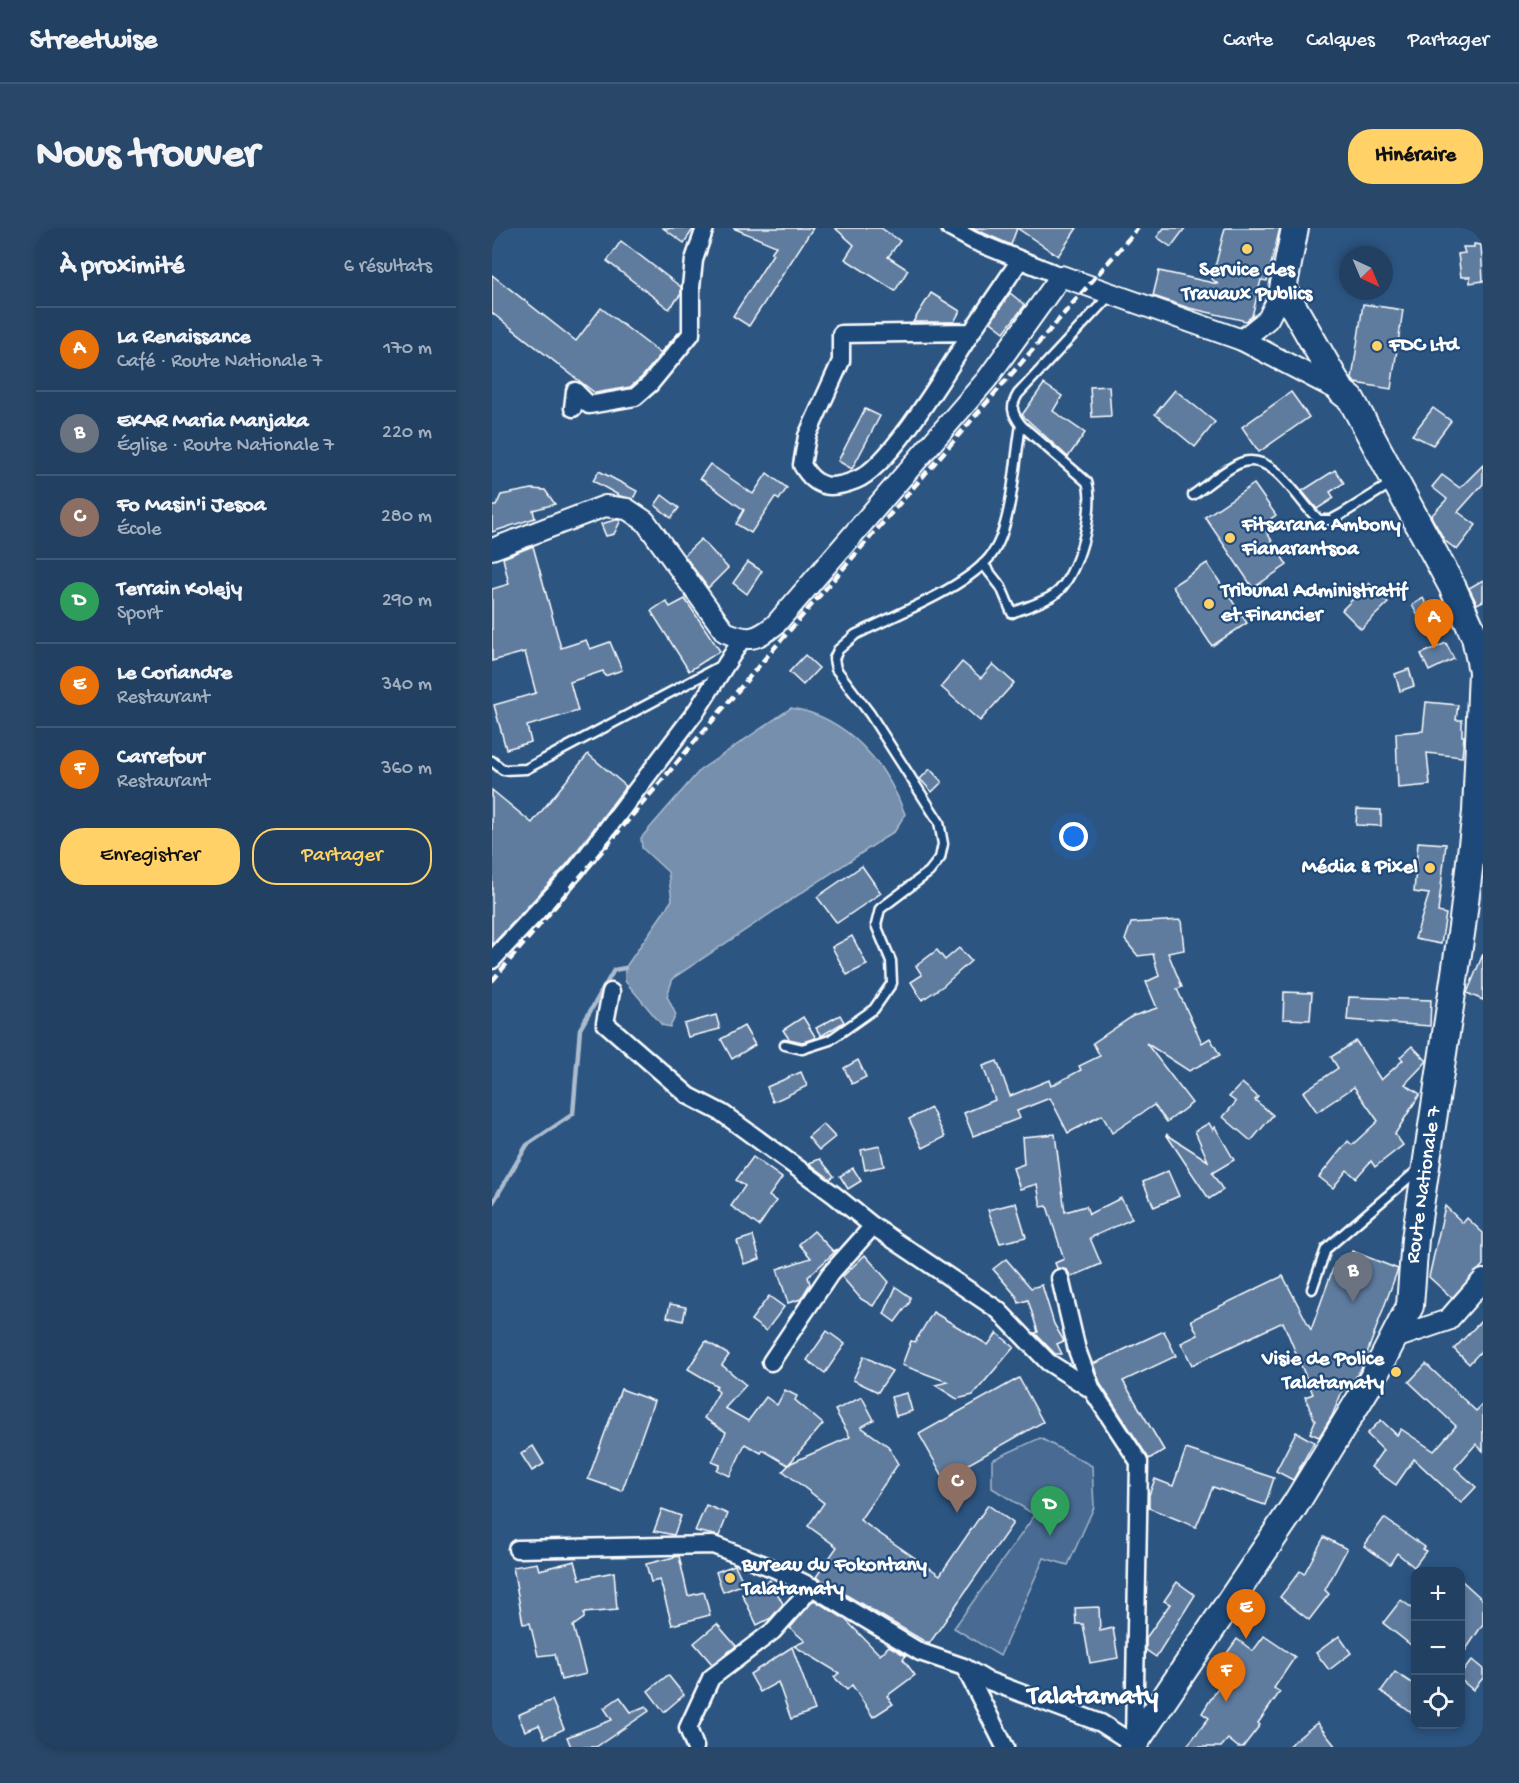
<!DOCTYPE html>
<html lang="fr">
<head>
<meta charset="utf-8">
<style>
  :root { --surface:#214062; --page:#294768; --text:#f1f3f6; --muted:#a2afbe; --line:#3e5977; --accent:#ffd166 }
  body { margin:0; font-family:"Gochi Hand",sans-serif; background:var(--page); color:var(--text) }
  .controls { position:absolute; right:18px; bottom:18px; display:grid; overflow:hidden; border-radius:12px; box-shadow:0 3px 9px #0003 }
  .controls button { width:54px; height:54px; display:grid; place-items:center; padding:0; border:0; border-bottom:2px solid var(--line); background:var(--surface); color:var(--text); font:30px sans-serif }
  .compass { position:absolute; left:847px; top:18px; width:54px; height:54px; border-radius:50%; background:var(--surface); box-shadow:0 3px 9px #0003; rotate:136deg }
  .you { position:absolute; left:582px; top:609px; width:21px; height:21px; margin:-15px; border:4px solid #fff; border-radius:50%; background:#1a73e8; box-shadow:0 0 0 9px #1a73e833 }
  .badge { display:grid; place-items:center; width:39px; height:39px; border-radius:50%; background:var(--accent); color:#fff; font-size:20px; font-weight:700 }
  .pin { position:absolute; translate:-50% -50px; filter:drop-shadow(0 2px 3px #0008) }
  .pin::after { content:''; position:absolute; top:32px; width:21px; height:18px; background:inherit; clip-path:polygon(0 0,100% 0,50% 100%) }
  .list { margin:0; padding:0; list-style:none }
  h2 { display:flex; justify-content:space-between; align-items:center; height:78px; margin:0; padding:0 24px; font-size:26px }
  h2 small { font-size:20px; font-weight:400; color:var(--muted) }
  .list li { display:grid; grid-template-columns:39px 1fr auto; gap:18px; align-items:center; box-sizing:border-box; height:84px; padding:0 24px; border-top:2px solid var(--line) }
  .list b { display:block; font-size:22px; white-space:nowrap }
  .list p { margin:0; font-size:20px; white-space:nowrap; color:var(--muted) }
  .list em { font-size:20px; font-style:normal; color:var(--muted) }
  .actions { display:flex; gap:12px; padding:18px 24px }
  .actions a { flex:1; padding:14px 0; border:2px solid var(--accent); border-radius:24px; text-align:center; font-size:21px; color:var(--accent) }
  .actions .main { background:var(--accent); color:#111 }
  .icon { flex:none; width:33px; height:33px; fill:none; stroke:currentColor; stroke-width:2; stroke-linecap:round; stroke-linejoin:round }
  .map { position:relative; flex:none; width:991px; height:1519px; overflow:hidden; border-radius:24px }
  header { display:flex; align-items:center; gap:36px; box-sizing:border-box; height:84px; padding:0 30px; background:var(--surface); border-bottom:2px solid var(--line) }
  header strong { font-size:28px }
  nav { display:flex; gap:33px; margin-inline-start:auto; font-size:21px }
  .intro { display:flex; align-items:center; justify-content:space-between; box-sizing:border-box; height:144px; padding:0 36px }
  h1 { margin:0; font-size:42px }
  .button { padding:15px 27px; border-radius:24px; background:var(--accent); color:#111; font-size:21px; font-weight:700 }
  main { display:flex; gap:36px; padding:0 36px }
  aside { flex:1; background:var(--surface); border-radius:24px; box-shadow:0 3px 9px #0003 }
  .map>svg:first-child { display:block }
  .green { fill:#486b92; stroke:#a4b5c8; stroke-width:1.5 }
  .water { fill:#748fad; stroke:#acbcce; stroke-width:1.5 }
  .lines { fill:none; stroke-linecap:round; stroke-linejoin:round }
  .stream { stroke:#acbcce; stroke-width:4.5 }
  .building { fill:#5e7c9f; stroke:#fff; stroke-width:1.5 }
  .service-casing { stroke:#fff; stroke-width:13 }
  .minor-casing { stroke:#fff; stroke-width:21 }
  .tertiary-casing { stroke:#fff; stroke-width:24 }
  .primary-casing { stroke:#fff; stroke-width:30 }
  .service { stroke:#1f4a7a; stroke-width:8 }
  .minor { stroke:#1f4a7a; stroke-width:16 }
  .tertiary { stroke:#1f4a7a; stroke-width:20 }
  .primary { stroke:#1f4a7a; stroke-width:26 }
  .rail { stroke:#fff; stroke-width:4.5; stroke-dasharray:9 4.5; stroke-linecap:butt }
  .poi-dot { fill:#ffd166; stroke:#1f4a7a; stroke-width:2 }
  .labels { text-anchor:middle; dominant-baseline:central; stroke-width:4.5; stroke-linejoin:round; paint-order:stroke }
  .poi-label { font-size:21px; font-weight:bold; fill:#fff; stroke:#1f4a7a; text-anchor:start }
  .street-label { font-size:21px; fill:#fff; stroke:#1f4a7a }
  .district-label { font-size:27px; font-weight:bold; fill:#fff; stroke:#1f4a7a }
</style>
</head>
<body>
<header>
<strong>Streetwise</strong>
<nav><a>Carte</a><a>Calques</a><a>Partager</a></nav>
</header>
<div class="intro"><h1>Nous trouver</h1><a class="button">Itinéraire</a></div>
<main>
<aside>
<h2>À proximité<small>6 résultats</small></h2>
<ul class="list">
<li><span class="badge" style="background:#e8710a">A</span><div><b>La Renaissance</b><p>Café · Route Nationale 7</p></div><em>170 m</em></li>
<li><span class="badge" style="background:#6b7280">B</span><div><b>EKAR Maria Manjaka</b><p>Église · Route Nationale 7</p></div><em>220 m</em></li>
<li><span class="badge" style="background:#8d6e63">C</span><div><b>Fo Masin'i Jesoa</b><p>École</p></div><em>280 m</em></li>
<li><span class="badge" style="background:#2e9e5b">D</span><div><b>Terrain Kolejy</b><p>Sport</p></div><em>290 m</em></li>
<li><span class="badge" style="background:#e8710a">E</span><div><b>Le Coriandre</b><p>Restaurant</p></div><em>340 m</em></li>
<li><span class="badge" style="background:#e8710a">F</span><div><b>Carrefour</b><p>Restaurant</p></div><em>360 m</em></li>
</ul>
<div class="actions"><a class="main">Enregistrer</a><a>Partager</a></div>
</aside>
<div class="map">
<svg width="991" height="1519" viewBox="0 0 991 1519">
  <rect width="100%" height="100%" fill="#2c5582"/>
  <filter id="ink" filterUnits="userSpaceOnUse"><feTurbulence type="fractalNoise" baseFrequency=".0167" numOctaves="2"/><feDisplacementMap in="SourceGraphic" scale="12" xChannelSelector="R" yChannelSelector="G"/><feConvolveMatrix kernelMatrix="1 2 1 2 8 2 1 2 1" color-interpolation-filters="sRGB"/></filter>
  <g filter="url(#ink)">
    <polygon class="green" points="548,1210 600,1238 602,1279 576,1337 552,1330 508,1428 462,1400 543,1287 500,1260 500,1232"/>
    <path class="water" d="M 299,480 C 355,489 394,535 413,586 L 403,603 L 181,750 L 175,768 L 184,787 L 178,799 L 170,797 L 133,753 L 133,740 L 180,672 L 176,644 L 150,620 L 149,610 L 208,542 Z"/>
    <g class="lines">
      <polyline class="stream" points="0,976 35,917 81,886 88,801 122,742 133,740"/>
    </g>
    <g class="building">
      <polygon points="171,0 202,0 192,15"/>
      <polygon points="241,0 321,0 257,98 241,88 281,26 279,25 284,18"/>
      <polygon points="343,0 389,0 408,13 396,29 416,42 403,63 353,31 362,17"/>
      <polygon points="480,0 525,0 519,17"/>
      <polygon points="525,0 585,0 566,28"/>
      <polygon points="672,0 693,0 679,19 665,9"/>
      <polygon points="733,0 788,0 775,53 769,52 760,88 754,93 697,80 661,68 667,43 726,56 720,51"/>
      <polygon points="129,13 189,59 189,66 177,81 115,33"/>
      <polygon points="982,16 989,17 991,53 978,55 978,49 969,49 966,26 973,25 971,19 982,19"/>
      <polygon points="0,47 84,113 109,80 168,125 188,103 150,149 138,159 103,165 0,85"/>
      <polygon points="439,65 468,83 462,94 421,94"/>
      <polygon points="518,65 533,77 512,104 499,94"/>
      <polygon points="871,76 911,82 899,161 863,155 860,151"/>
      <polygon points="552,156 570,168 561,183 593,205 576,229 530,187"/>
      <polygon points="617,158 619,188 600,189 598,159"/>
      <polygon points="683,162 723,194 703,219 663,186"/>
      <polygon points="799,164 817,189 767,224 750,199"/>
      <polygon points="941,180 959,193 941,217 920,207"/>
      <polygon points="373,181 388,188 360,241 346,233"/>
      <polygon points="218,236 261,266 275,245 295,260 287,272 283,269 259,305 244,296 252,282 208,250"/>
      <polygon points="991,237 991,256 966,284 984,297 965,322 953,313 939,288 955,271 940,259 950,247 968,260"/>
      <polygon points="843,242 852,255 838,264 842,270 825,281 810,263"/>
      <polygon points="107,243 145,263 141,271 128,268 101,253"/>
      <polygon points="762,256 784,287 770,297 795,337 761,360 713,289"/>
      <polygon points="40,261 53,262 63,276 41,282 43,290 0,304 0,278 4,278 9,267"/>
      <polygon points="170,267 187,280 179,290 163,277"/>
      <polygon points="123,292 129,292 122,306 114,308 109,296"/>
      <polygon points="209,311 236,340 216,360 192,327"/>
      <polygon points="41,318 69,420 94,412 98,421 118,414 130,442 113,448 111,443 78,454 86,483 35,498 39,514 14,521 2,477 44,465 33,424 0,433 0,361 17,356 11,330"/>
      <polygon points="256,334 270,343 255,366 241,355"/>
      <polygon points="715,335 755,395 720,418 680,358"/>
      <polygon points="991,352 991,373 985,376 977,360"/>
      <polygon points="877,355 896,375 869,401 850,382"/>
      <polygon points="931,370 940,387 929,393 920,377"/>
      <polygon points="193,371 228,423 197,443 159,383 174,373 178,379"/>
      <polygon points="954,415 962,431 937,443 929,426"/>
      <polygon points="313,427 327,440 311,457 297,444"/>
      <polygon points="470,434 489,450 501,436 522,455 488,493 449,459"/>
      <polygon points="917,441 922,458 908,463 903,446"/>
      <polygon points="934,474 966,477 964,492 970,492 970,508 972,508 970,529 935,525 938,557 906,560 904,505 931,503"/>
      <polygon points="96,526 134,558 76,635 0,717 0,562 40,595"/>
      <polygon points="438,541 450,554 440,564 428,551"/>
      <polygon points="865,581 889,582 889,598 864,597"/>
      <polygon points="926,614 954,616 946,684 954,686 949,716 923,711 937,666 922,664"/>
      <polygon points="370,638 389,665 345,695 325,669"/>
      <polygon points="689,692 692,722 676,725 690,759 685,761 710,815 718,810 728,827 697,843 654,815 700,875 675,894 662,877 620,905 610,887 576,905 558,870 525,883 528,890 481,908 472,885 503,872 491,838 505,833 518,868 557,852 559,858 589,842 587,838 608,828 601,815 641,788 665,780 654,754 667,748 661,726 646,728 633,712 639,695"/>
      <polygon points="360,708 375,737 355,747 340,719"/>
      <polygon points="467,720 479,733 451,758 430,772 419,754 430,747 424,738 445,722 453,732"/>
      <polygon points="991,726 991,772 975,765"/>
      <polygon points="792,764 820,765 818,792 791,791"/>
      <polygon points="857,769 939,772 938,798 855,792"/>
      <polygon points="224,787 228,801 196,809 192,796"/>
      <polygon points="348,787 352,794 329,808 324,800"/>
      <polygon points="311,789 324,810 310,814 297,811 291,802"/>
      <polygon points="252,798 263,817 240,831 229,811"/>
      <polygon points="864,813 889,852 911,832 908,829 920,818 935,833 913,856 928,866 903,906 911,917 883,939 879,933 864,950 855,942 841,960 827,949 856,913 860,917 886,893 862,859 825,884 811,864 846,840 839,829"/>
      <polygon points="366,832 374,849 360,856 352,840"/>
      <polygon points="309,844 315,858 281,874 275,859"/>
      <polygon points="750,855 766,869 763,872 781,887 759,913 731,889 744,874 737,869"/>
      <polygon points="439,880 453,909 431,920 417,891"/>
      <polygon points="717,895 721,902 723,899 742,932 720,945 731,962 717,971 674,906 716,933 703,903"/>
      <polygon points="331,896 343,909 327,922 316,909"/>
      <polygon points="563,906 573,984 594,978 597,986 629,970 640,991 598,1010 609,1036 579,1049 575,1042 565,1040 563,1035 572,1031 555,978 549,979 545,956 528,961 521,940 532,936 530,909"/>
      <polygon points="388,918 392,938 373,942 369,922"/>
      <polygon points="261,929 290,950 277,968 284,973 267,998 239,978 253,958 244,952"/>
      <polygon points="328,931 342,948 338,951 317,935"/>
      <polygon points="361,940 369,953 356,961 348,948"/>
      <polygon points="676,943 687,968 662,979 651,954"/>
      <polygon points="524,975 534,1009 508,1015 496,982"/>
      <polygon points="953,978 971,995 975,990 991,1005 991,1037 960,1070 937,1049"/>
      <polygon points="322,1003 341,1023 346,1021 316,1049 318,1056 309,1071 296,1075 285,1041 319,1030 307,1016"/>
      <polygon points="261,1008 268,1031 252,1036 245,1013"/>
      <polygon points="860,1023 906,1041 870,1139 856,1162 851,1161 840,1188 827,1209 818,1205 823,1193 813,1169 821,1166 791,1094 700,1137 689,1115 706,1107 699,1092 791,1048 819,1102 843,1035 854,1040"/>
      <polygon points="373,1027 397,1054 381,1078 369,1071 350,1049"/>
      <polygon points="514,1031 539,1060 550,1057 562,1096 572,1113 565,1116 570,1126 563,1126 543,1105 546,1104 536,1072 527,1075 525,1069 501,1041"/>
      <polygon points="404,1059 418,1069 418,1074 403,1094 392,1086"/>
      <polygon points="277,1068 292,1079 274,1103 259,1092"/>
      <polygon points="178,1076 194,1079 191,1093 175,1089"/>
      <polygon points="441,1084 496,1117 505,1105 522,1119 481,1167 465,1171 443,1157 456,1154 410,1137 419,1113 423,1114"/>
      <polygon points="991,1091 991,1121 977,1136 962,1121"/>
      <polygon points="335,1103 353,1116 333,1145 315,1132"/>
      <polygon points="672,1103 684,1128 631,1153 672,1222 657,1231 609,1157 601,1136"/>
      <polygon points="214,1113 237,1127 230,1137 254,1157 233,1180 256,1193 274,1169 285,1177 293,1162 305,1168 303,1172 331,1196 296,1237 271,1222 269,1225 253,1216 238,1248 225,1242 228,1237 220,1234 234,1204 212,1190 227,1164 223,1160 225,1158 196,1141"/>
      <polygon points="372,1128 400,1143 386,1164 361,1152"/>
      <polygon points="934,1136 984,1183 991,1176 991,1223 984,1216 963,1240 984,1259 969,1275 922,1231 904,1257 879,1239 891,1222 875,1206 889,1192 905,1207 909,1201 942,1223 964,1198 917,1154"/>
      <polygon points="527,1150 551,1194 452,1250 427,1206"/>
      <polygon points="129,1161 162,1173 130,1263 96,1251"/>
      <polygon points="415,1165 420,1183 404,1188 399,1169"/>
      <polygon points="370,1169 382,1192 369,1199 396,1218 406,1236 368,1292 448,1347 496,1277 521,1295 437,1416 324,1349 345,1319 316,1298 332,1275 291,1243 299,1235 358,1209 343,1182"/>
      <polygon points="804,1204 822,1214 801,1252 784,1243"/>
      <polygon points="41,1218 52,1236 40,1243 29,1226"/>
      <polygon points="694,1221 782,1250 773,1277 721,1259 704,1299 657,1280 657,1267 663,1251 681,1258"/>
      <polygon points="214,1277 236,1286 227,1308 203,1303"/>
      <polygon points="170,1281 189,1288 182,1307 162,1303"/>
      <polygon points="892,1290 933,1319 931,1321 934,1323 922,1339 905,1325 898,1336 872,1318"/>
      <polygon points="832,1309 855,1321 833,1362 837,1366 817,1392 788,1369 808,1343 812,1346"/>
      <polygon points="187,1328 196,1368 212,1364 218,1387 180,1397 168,1352 159,1354 154,1336"/>
      <polygon points="83,1333 88,1351 122,1344 125,1382 92,1385 92,1390 81,1398 94,1446 69,1452 63,1426 46,1428 38,1395 31,1396 21,1339 45,1335 47,1342"/>
      <polygon points="243,1337 252,1356 231,1364 224,1344"/>
      <polygon points="278,1352 291,1376 279,1390 265,1397 250,1366"/>
      <polygon points="969,1352 991,1372 991,1396 969,1429"/>
      <polygon points="685,1354 703,1367 664,1429 654,1422 654,1410 678,1376 672,1373"/>
      <polygon points="322,1372 353,1391 388,1427 397,1418 414,1428 411,1431 423,1447 395,1468 401,1476 381,1489 360,1457 355,1462 342,1449 347,1445 302,1418 313,1413 298,1400"/>
      <polygon points="909,1372 924,1383 924,1421 891,1395"/>
      <polygon points="607,1379 608,1403 621,1400 626,1430 598,1435 591,1396 584,1396 583,1380"/>
      <polygon points="225,1396 244,1418 220,1436 202,1415"/>
      <polygon points="772,1408 803,1429 782,1460 788,1464 766,1495 768,1497 751,1519 746,1519 736,1511 729,1519 694,1519 717,1490 710,1485 732,1450 722,1443 745,1411 761,1423"/>
      <polygon points="847,1408 859,1425 837,1442 824,1425"/>
      <polygon points="300,1419 323,1482 299,1491 286,1454 268,1464 258,1446"/>
      <polygon points="980,1432 991,1441 991,1450 981,1462 969,1452 969,1446"/>
      <polygon points="903,1444 924,1458 924,1488 889,1463"/>
      <polygon points="176,1447 192,1467 172,1484 156,1463"/>
      <polygon points="128,1469 139,1484 154,1478 157,1483 104,1519 79,1519 75,1509 120,1492 112,1480"/>
      <polygon points="60,1472 72,1501 53,1510 47,1497 33,1503 26,1487"/>
      <polygon points="825,1495 844,1519 795,1519"/>
    </g>
    <g class="lines">
      <g class="service-casing">
        <g id="service">
          <path d="M 701,267 C 714,258 737,238 751,234 C 784,225 806,274 827,292 L 839,292 L 850,286 L 900,255"/>
          <path d="M 491,336 L 509,359 L 520,385 C 533,379 551,375 563,366 C 586,349 604,280 595,254 L 529,197 C 520,185 518,179 526,166 L 619,66"/>
          <polyline points="0,533 11,542 34,541 230,437"/>
          <path d="M 293,817 L 310,821 L 338,812 L 382,781 L 400,755 L 399,733 L 384,697 L 388,681 L 437,644 L 448,630 L 451,616 L 447,594 L 378,486 L 344,441 L 342,431 L 346,422 L 363,407 C 400,388 477,359 500,326 C 520,299 523,231 529,197"/>
          <polyline points="820,1061 834,1021 927,941"/>
        </g>
      </g>
      <g class="minor-casing">
        <g id="minor">
          <polyline points="458,0 482,13 569,48"/>
          <path d="M 479,104 L 349,106 L 349,133 L 315,208 L 310,237 C 324,261 339,262 364,252 C 399,238 457,139 479,105 C 495,80 512,56 528,32"/>
          <polyline points="81,180 83,163 97,177 143,169 158,156 199,106 199,59 202,32 213,0"/>
          <polyline points="0,732 84,642 205,482 250,411"/>
          <polyline points="119,764 113,795 197,868 230,885 341,966 381,998 506,1082 556,1134 600,1162 647,1234 642,1515"/>
          <polyline points="568,1050 585,1122 600,1162"/>
          <polyline points="279,1134 338,1046 381,998"/>
          <polyline points="25,1321 221,1317 283,1341 320,1359 428,1424 472,1439 494,1452 609,1495 642,1516"/>
          <polyline points="473,1440 513,1519"/>
          <polyline points="203,1519 196,1500 219,1450 281,1403 320,1359"/>
        </g>
      </g>
      <g class="tertiary-casing">
        <g id="tertiary">
          <polyline points="750,112 776,91 791,61"/>
          <path d="M 0,321 L 113,278 L 135,281 L 153,293 L 233,404 C 257,414 264,412 283,397 L 495,151 L 569,48 L 750,112 L 850,164"/>
          <polyline points="900,1111 956,1092 991,1052"/>
        </g>
      </g>
      <g class="primary-casing">
        <polyline id="primary" points="640,1519 803,1277 882,1148 918,1078 923,1011 970,699 984,584 990,443 983,409 961,360 859,171 850,164 791,61 803,0"/>
      </g>
      <use href="#service" class="service"/>
      <use href="#minor" class="minor"/>
      <use href="#tertiary" class="tertiary"/>
      <use href="#primary" class="primary"/>
      <polyline class="rail" points="0,753 271,433 646,0"/>
    </g>
  </g>
  <g class="poi-dot">
    <circle cx="755" cy="21" r="6"/>
    <circle cx="885" cy="118" r="6"/>
    <circle cx="738" cy="310" r="6"/>
    <circle cx="717" cy="376" r="6"/>
    <circle cx="938" cy="640" r="6"/>
    <circle cx="904" cy="1144" r="6"/>
    <circle cx="238" cy="1350" r="6"/>
  </g>
  <g class="labels">
    <g class="poi-label">
      <text x="755" y="43" text-anchor="middle">Service des<tspan x="755" dy="24">Travaux Publics</tspan></text>
      <text x="897" y="118">FDC Ltd</text>
      <text x="750" y="298">Fitsarana Ambony<tspan x="750" dy="24">Fianarantsoa</tspan></text>
      <text x="729" y="364">Tribunal Administratif<tspan x="729" dy="24">et Financier</tspan></text>
      <text x="926" y="640" text-anchor="end">Média &amp; Pixel</text>
      <text x="892" y="1132" text-anchor="end">Visie de Police<tspan x="892" dy="24">Talatamaty</tspan></text>
      <text x="250" y="1338">Bureau du Fokontany<tspan x="250" dy="24">Talatamaty</tspan></text>
    </g>
    <g class="street-label">
      <text transform="translate(933 957) rotate(-82)">Route Nationale 7</text>
    </g>
    <g class="district-label">
      <text x="601" y="1470">Talatamaty</text>
    </g>
  </g>
</svg>
<div class="controls">
<button>+</button>
<button>−</button>
<button><svg class="icon" aria-label="locate" viewBox="0 0 24 24"><circle cx="12" cy="12" r="6"/><path d="M12 2v4M12 18v4M2 12h4M18 12h4"/></svg></button>
</div>
<svg class="compass" viewBox="-18 -18 36 36"><path d="M0-13l5 13h-10z" fill="#e53935"/><path d="M0 13l5-13h-10z" fill="#a2afbe"/></svg>
<div class="you"></div>
<div class="pin badge" style="left:942px;top:421px;background:#e8710a">A</div>
<div class="pin badge" style="left:861px;top:1074px;background:#6b7280">B</div>
<div class="pin badge" style="left:465px;top:1285px;background:#8d6e63">C</div>
<div class="pin badge" style="left:558px;top:1308px;background:#2e9e5b">D</div>
<div class="pin badge" style="left:754px;top:1411px;background:#e8710a">E</div>
<div class="pin badge" style="left:734px;top:1474px;background:#e8710a">F</div>
</div>
</main>
</body>
</html>
